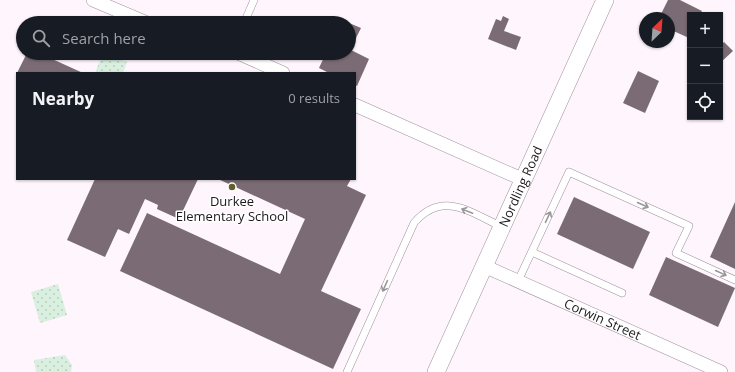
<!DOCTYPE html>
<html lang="en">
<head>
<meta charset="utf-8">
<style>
  :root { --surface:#171b24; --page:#20242c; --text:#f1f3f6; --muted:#9ea1a6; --line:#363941 }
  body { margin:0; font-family:"Open Sans",sans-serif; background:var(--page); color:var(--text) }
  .controls { position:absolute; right:12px; top:12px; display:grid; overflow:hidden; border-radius:0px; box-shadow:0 1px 3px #0004 }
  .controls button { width:36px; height:36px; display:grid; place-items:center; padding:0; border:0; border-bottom:1px solid var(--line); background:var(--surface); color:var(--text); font:20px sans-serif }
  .compass { position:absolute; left:639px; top:12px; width:36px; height:36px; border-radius:50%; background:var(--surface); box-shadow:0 1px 3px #0004; rotate:25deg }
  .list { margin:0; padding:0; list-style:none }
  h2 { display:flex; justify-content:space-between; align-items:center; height:52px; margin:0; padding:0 16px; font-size:17px }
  h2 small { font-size:13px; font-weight:400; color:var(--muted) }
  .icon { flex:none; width:22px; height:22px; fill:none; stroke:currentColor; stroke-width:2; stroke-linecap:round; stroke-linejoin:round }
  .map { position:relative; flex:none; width:735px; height:372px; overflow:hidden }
  .search { position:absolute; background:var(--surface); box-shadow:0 1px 3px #0004; left:16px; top:16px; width:340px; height:44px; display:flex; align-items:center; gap:10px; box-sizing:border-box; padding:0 14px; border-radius:22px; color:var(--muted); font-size:15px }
  .panel { position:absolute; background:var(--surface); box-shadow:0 1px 3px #0004; left:16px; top:72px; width:340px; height:108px; border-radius:0px }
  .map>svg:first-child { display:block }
  .green { fill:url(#green-dots) }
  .building { fill:#7b6b75 }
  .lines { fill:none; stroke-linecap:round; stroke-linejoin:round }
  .service-casing { stroke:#9f919e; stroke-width:8 }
  .minor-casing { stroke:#9f919e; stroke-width:14 }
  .tertiary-casing { stroke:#9f919e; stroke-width:18 }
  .service { stroke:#fff; stroke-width:7 }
  .minor { stroke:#fff; stroke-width:13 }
  .tertiary { stroke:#fff; stroke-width:17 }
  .oneway { stroke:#999799 }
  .poi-dot { fill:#635f2b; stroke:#fff; stroke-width:1.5 }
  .labels { text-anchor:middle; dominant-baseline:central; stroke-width:3; stroke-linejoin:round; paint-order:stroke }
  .street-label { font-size:13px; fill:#1d171c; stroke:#fff }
  .poi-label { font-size:13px; fill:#1d171c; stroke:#fff }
</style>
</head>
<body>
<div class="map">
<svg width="735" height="372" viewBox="0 0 735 372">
  <defs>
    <pattern id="green-dots" width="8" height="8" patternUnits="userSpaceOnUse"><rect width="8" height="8" fill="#d9efdf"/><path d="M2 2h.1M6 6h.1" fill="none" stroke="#baccbf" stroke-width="1.8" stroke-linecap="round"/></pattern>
  </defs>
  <rect width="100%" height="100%" fill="#fef5fd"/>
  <g class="green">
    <polygon points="103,53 127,62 123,73 95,73"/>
    <polygon points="58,284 67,315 40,323 31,292"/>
    <polygon points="65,355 72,365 71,372 36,372 34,360"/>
  </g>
  <g class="building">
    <polygon points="668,0 680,0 702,11 700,15 690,15 689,38 669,29 669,18 659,18"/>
    <polygon points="503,16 509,19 504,31 521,37 516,50 488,39 496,19 501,21"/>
    <polygon points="279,19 288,23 277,23"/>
    <polygon points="342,20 361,28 355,40 349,37 349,23 341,23"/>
    <polygon points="724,42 733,51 720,63 720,46"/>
    <polygon points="349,49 369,59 357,86 355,85 355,73 329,73 319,68 326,53 349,53"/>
    <polygon points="27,53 39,53 83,73 17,73"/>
    <polygon points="638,71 659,81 645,113 623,103"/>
    <polygon points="95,179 198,179 179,219 157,209 158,205 145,199 129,234 118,229 105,257 67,240"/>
    <polygon points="218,179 351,179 347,186 366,195 321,291 361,309 333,369 120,271 147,213 280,274 305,219"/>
    <polygon points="574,197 650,232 633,269 557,234"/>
    <polygon points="735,202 735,269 710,257"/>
    <polygon points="666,257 735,288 718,327 649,295"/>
  </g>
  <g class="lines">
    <g class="service-casing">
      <g id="service">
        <polyline points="244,23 254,0"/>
        <polyline points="532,252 622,293"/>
        <polyline points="518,281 569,172 689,226 676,253 735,280"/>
        <path d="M 347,372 L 414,223 C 442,190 470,212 502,227"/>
      </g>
    </g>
    <g class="minor-casing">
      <g id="minor">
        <polyline points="93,0 147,23"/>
        <polyline points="238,53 283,73"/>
        <polyline points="355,105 524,180"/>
        <path id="s1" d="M 484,266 L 721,372"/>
      </g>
    </g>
    <g class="tertiary-casing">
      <g id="tertiary">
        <path id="s2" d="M 436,372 L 605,0"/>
      </g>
    </g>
    <use href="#service" class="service"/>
    <use href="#minor" class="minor"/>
    <use href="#tertiary" class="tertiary"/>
  </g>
  <defs><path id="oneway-shaft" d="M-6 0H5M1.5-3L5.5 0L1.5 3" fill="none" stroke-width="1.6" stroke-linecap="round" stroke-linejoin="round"/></defs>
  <g class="oneway">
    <use href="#oneway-shaft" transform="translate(643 205) rotate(24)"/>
    <use href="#oneway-shaft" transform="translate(467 211) rotate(-158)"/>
    <use href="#oneway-shaft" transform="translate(548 217) rotate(-65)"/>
    <use href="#oneway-shaft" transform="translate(721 273) rotate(25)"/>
    <use href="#oneway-shaft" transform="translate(385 286) rotate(114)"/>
  </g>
  <circle class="poi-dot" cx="232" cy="187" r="4"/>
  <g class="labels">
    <g class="street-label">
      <text stroke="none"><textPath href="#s2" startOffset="204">Nordling Road</textPath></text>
      <text stroke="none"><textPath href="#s1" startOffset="130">Corwin Street</textPath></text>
    </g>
    <g class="poi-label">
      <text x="232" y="201">Durkee<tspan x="232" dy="15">Elementary School</tspan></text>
    </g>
  </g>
</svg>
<div class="controls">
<button>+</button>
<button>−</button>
<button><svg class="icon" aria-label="locate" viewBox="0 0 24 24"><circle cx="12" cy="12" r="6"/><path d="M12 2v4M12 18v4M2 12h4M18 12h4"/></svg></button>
</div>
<svg class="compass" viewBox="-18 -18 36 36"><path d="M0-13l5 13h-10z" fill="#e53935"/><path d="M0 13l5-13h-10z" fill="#9ea1a6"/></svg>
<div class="search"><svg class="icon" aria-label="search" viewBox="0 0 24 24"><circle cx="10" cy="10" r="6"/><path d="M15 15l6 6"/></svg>Search here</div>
<section class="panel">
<h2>Nearby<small>0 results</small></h2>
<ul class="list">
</ul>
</section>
</div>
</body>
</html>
